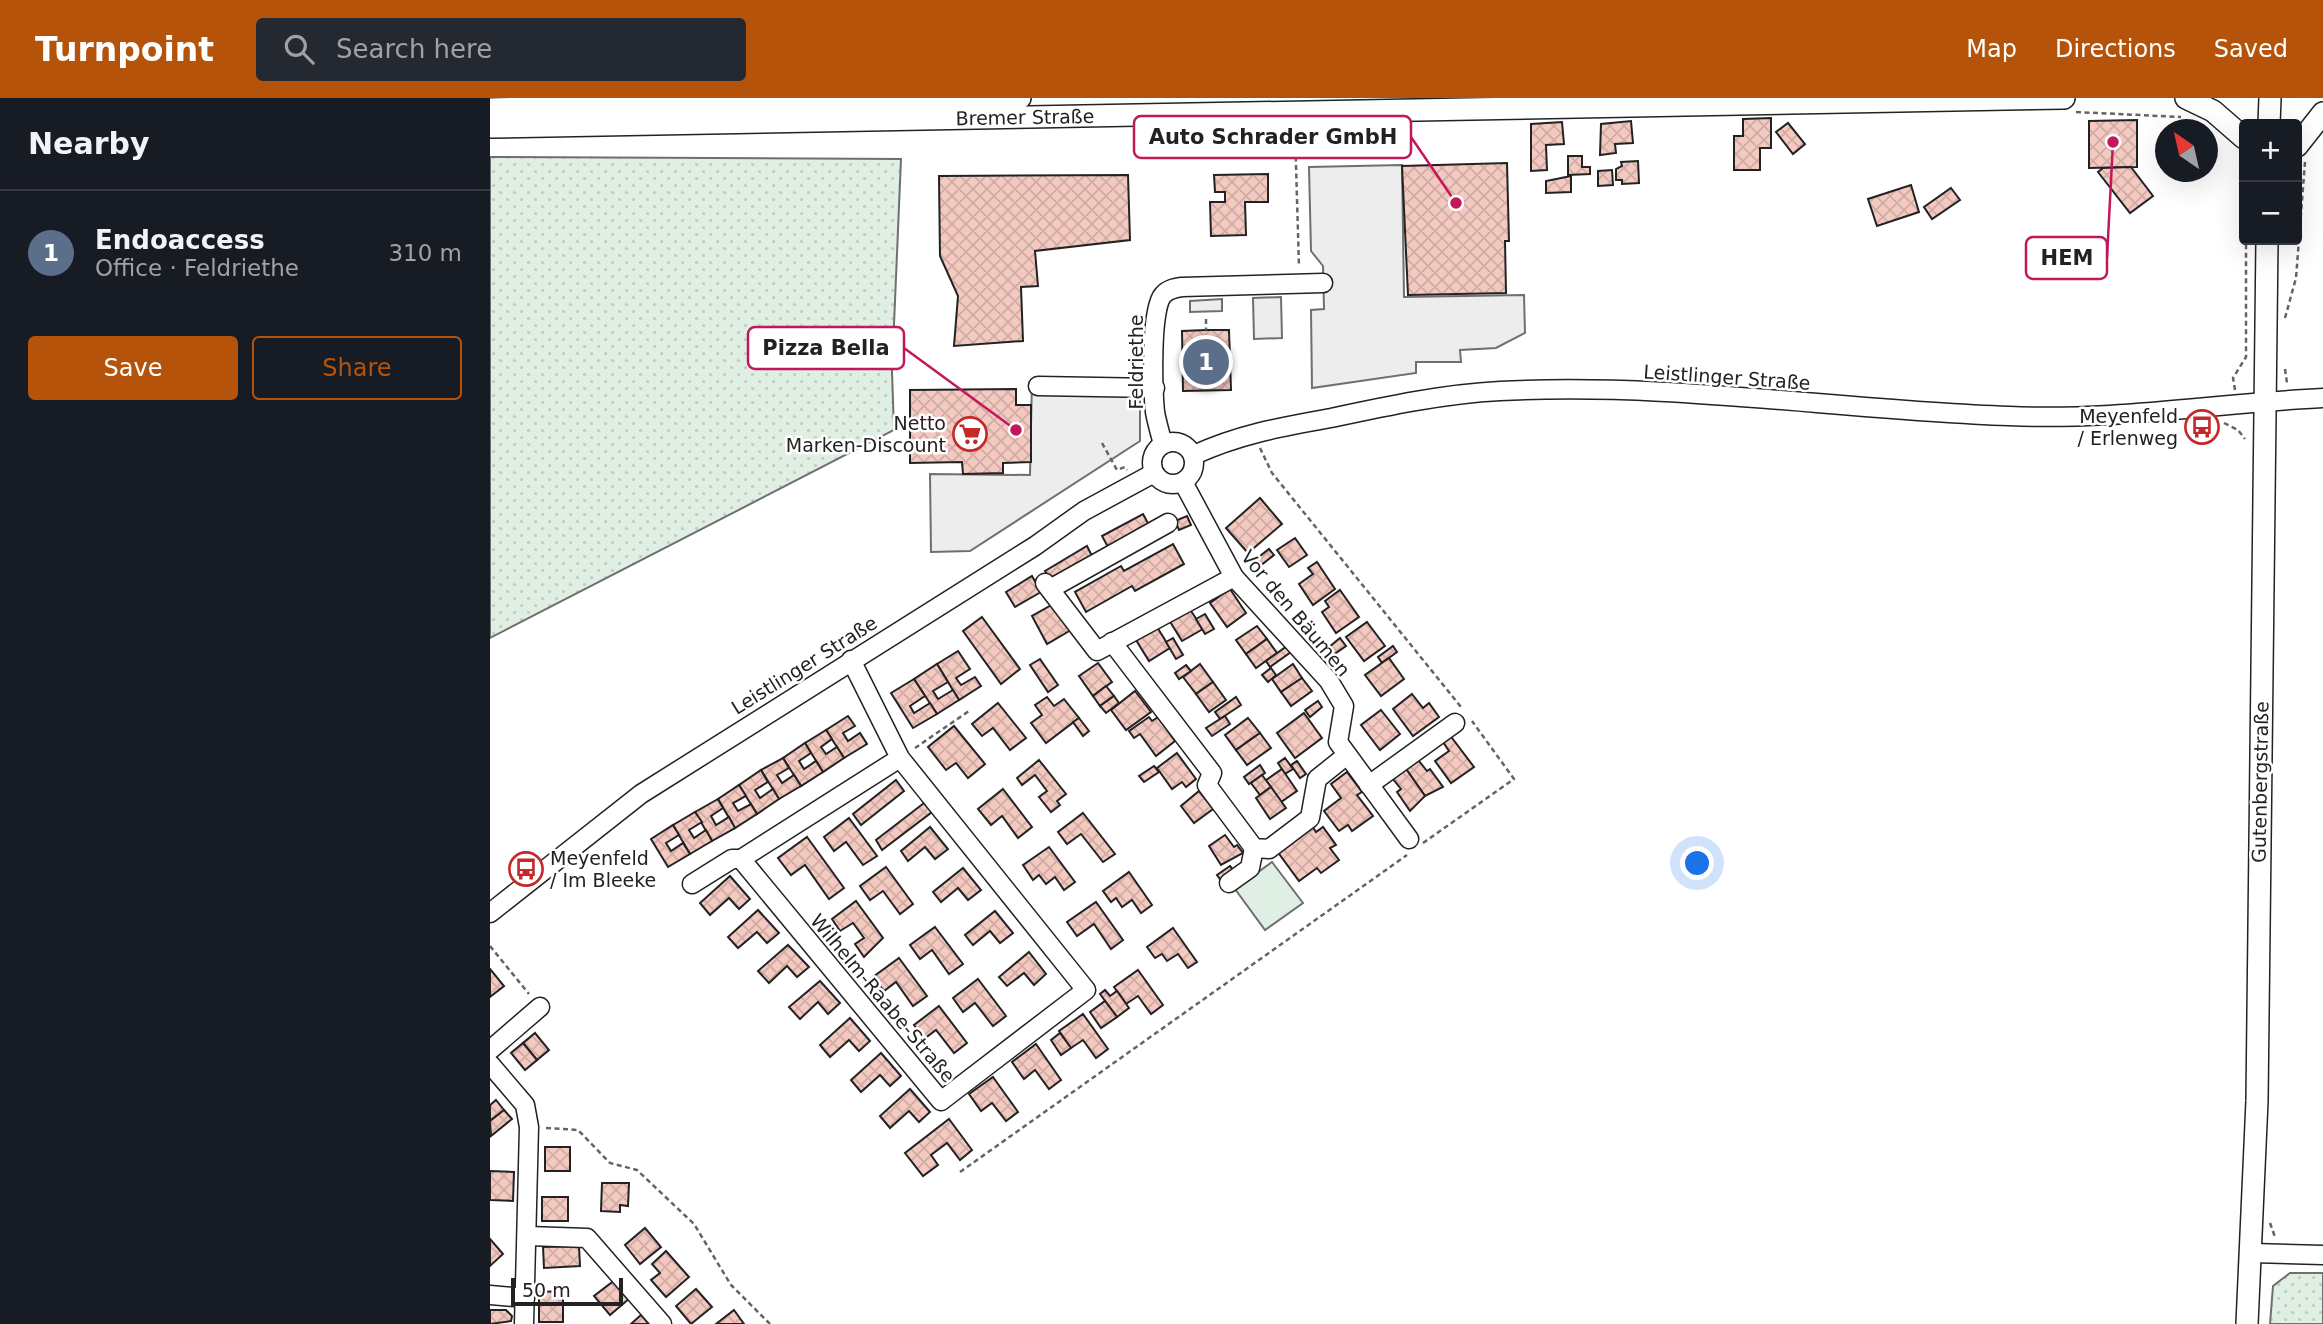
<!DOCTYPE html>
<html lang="en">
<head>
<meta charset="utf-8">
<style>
  :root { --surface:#171b24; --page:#242831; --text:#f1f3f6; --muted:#9ea1a6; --line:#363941; --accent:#b45309 }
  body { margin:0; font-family:"DejaVu Sans",sans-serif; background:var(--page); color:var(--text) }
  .controls { position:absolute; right:21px; top:21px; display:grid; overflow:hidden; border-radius:7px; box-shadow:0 7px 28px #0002 }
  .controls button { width:63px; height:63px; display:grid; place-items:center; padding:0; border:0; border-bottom:2px solid var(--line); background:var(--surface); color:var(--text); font:35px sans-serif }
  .compass { position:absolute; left:1665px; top:21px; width:63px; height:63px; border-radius:50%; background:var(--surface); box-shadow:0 7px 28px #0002; rotate:326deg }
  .scale { position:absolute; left:21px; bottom:18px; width:112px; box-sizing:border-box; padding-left:7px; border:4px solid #222; border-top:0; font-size:19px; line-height:24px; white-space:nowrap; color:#222; -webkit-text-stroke:5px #fff; paint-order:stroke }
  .you { position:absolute; left:1208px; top:766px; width:24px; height:24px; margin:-18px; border:5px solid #fff; border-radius:50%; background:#1a73e8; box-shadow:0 0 0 10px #1a73e833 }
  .badge { display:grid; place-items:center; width:46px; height:46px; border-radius:50%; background:var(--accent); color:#fff; font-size:23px; font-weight:700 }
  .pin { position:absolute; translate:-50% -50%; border:4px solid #fff; box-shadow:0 2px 7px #0006 }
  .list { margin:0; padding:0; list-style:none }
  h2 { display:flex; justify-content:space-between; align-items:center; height:91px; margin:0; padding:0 28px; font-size:30px }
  h2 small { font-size:23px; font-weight:400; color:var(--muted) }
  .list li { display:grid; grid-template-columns:46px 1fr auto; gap:21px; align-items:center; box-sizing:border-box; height:126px; padding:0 28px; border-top:2px solid var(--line) }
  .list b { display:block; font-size:26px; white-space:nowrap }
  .list p { margin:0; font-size:23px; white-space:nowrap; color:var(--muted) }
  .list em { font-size:23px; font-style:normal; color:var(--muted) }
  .actions { display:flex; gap:14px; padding:21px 28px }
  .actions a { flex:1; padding:16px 0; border:2px solid var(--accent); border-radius:7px; text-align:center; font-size:24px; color:var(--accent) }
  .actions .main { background:var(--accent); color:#fff }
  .icon { flex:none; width:38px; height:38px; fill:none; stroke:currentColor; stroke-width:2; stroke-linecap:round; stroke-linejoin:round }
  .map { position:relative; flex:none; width:1833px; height:1226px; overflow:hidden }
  header { display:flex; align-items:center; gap:42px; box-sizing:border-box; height:98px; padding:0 35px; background:var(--accent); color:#fff }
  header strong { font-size:33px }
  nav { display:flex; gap:38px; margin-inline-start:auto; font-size:24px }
  .search { width:490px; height:63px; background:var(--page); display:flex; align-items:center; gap:18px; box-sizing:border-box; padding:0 24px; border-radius:7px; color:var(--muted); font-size:26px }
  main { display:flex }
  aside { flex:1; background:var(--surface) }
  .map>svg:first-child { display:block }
  .grass { fill:url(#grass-dots); stroke:#6f6f6f; stroke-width:2 }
  .park { fill:#e0efe3; stroke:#6f6f6f; stroke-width:2 }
  .parking { fill:#ededed; stroke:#6f6f6f; stroke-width:2 }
  .building { fill:url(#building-cross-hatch); stroke:#222; stroke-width:2 }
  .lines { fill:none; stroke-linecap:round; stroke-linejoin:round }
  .minor-casing { stroke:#222; stroke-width:21 }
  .major-casing { stroke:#222; stroke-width:24 }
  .path { stroke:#646464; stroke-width:2.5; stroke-dasharray:5 3.5; stroke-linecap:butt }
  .minor { stroke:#fff; stroke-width:18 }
  .major { stroke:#fff; stroke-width:21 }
  .labels { text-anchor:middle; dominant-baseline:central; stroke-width:5; stroke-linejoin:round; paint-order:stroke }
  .street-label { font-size:19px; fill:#222; stroke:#fff }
  .poi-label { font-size:19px; fill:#222; stroke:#fff; text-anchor:end }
  .leader { fill:none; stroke:#c2185b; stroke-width:2.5 }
  .callout-dot { fill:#c2185b; stroke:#fff; stroke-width:2.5 }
  .callout { fill:#fff; stroke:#c2185b; stroke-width:2.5 }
  .callout-label { font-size:21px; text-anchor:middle; font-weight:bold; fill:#222 }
</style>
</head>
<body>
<header>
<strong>Turnpoint</strong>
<div class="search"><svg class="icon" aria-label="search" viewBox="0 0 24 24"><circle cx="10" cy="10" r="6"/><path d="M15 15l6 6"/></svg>Search here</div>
<nav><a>Map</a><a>Directions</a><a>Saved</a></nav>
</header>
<main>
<aside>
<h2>Nearby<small></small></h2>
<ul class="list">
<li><span class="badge" style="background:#5c6f8a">1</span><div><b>Endoaccess</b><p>Office · Feldriethe</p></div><em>310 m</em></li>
</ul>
<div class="actions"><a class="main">Save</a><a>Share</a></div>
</aside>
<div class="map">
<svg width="1833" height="1226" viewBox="0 0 1833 1226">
  <defs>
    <pattern id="grass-dots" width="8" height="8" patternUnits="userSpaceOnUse" patternTransform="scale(1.75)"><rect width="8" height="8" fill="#e0efe3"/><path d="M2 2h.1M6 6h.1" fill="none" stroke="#c0cdc2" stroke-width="1.8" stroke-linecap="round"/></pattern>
    <pattern id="building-cross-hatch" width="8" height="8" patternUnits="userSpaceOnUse" patternTransform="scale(1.75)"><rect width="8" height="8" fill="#f3c9c0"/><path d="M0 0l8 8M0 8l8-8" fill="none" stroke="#d0aca5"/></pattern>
  </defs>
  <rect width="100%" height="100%" fill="#fff"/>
  <g class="grass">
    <polygon points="0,59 411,61 402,274 404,332 0,540"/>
    <polygon points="1800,1175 1833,1175 1833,1226 1780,1226 1783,1188"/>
  </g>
  <polygon class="park" points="782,764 813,805 775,832 745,791"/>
  <g class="parking">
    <polygon points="912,67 914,199 1034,197 1035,235 1006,250 970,252 971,264 926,264 926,275 822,290 821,212 834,211 833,168 821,153 819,69"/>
    <polygon points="791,199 792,240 764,241 763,200"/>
    <polygon points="732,201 732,213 700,214 700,203"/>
    <polygon points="650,280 650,343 480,453 441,454 440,376 540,377 542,281"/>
  </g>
  <g class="building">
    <polygon points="1281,20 1281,50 1270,50 1270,72 1244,72 1244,38 1253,38 1253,21"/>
    <polygon points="1647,22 1647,69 1599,70 1599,23"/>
    <polygon points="1141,23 1143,45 1125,46 1126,55 1110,57 1111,26"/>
    <polygon points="1072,24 1074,46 1056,47 1057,72 1041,73 1041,26"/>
    <polygon points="1298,25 1315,46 1303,56 1286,34"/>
    <polygon points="1078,58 1092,58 1092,69 1100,69 1100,76 1078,77"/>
    <polygon points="1148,63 1149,85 1132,86 1132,82 1126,82 1126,71 1132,68 1131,64"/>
    <polygon points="1017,65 1019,143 1015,143 1016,195 918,197 912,68"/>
    <polygon points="1641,69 1663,98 1640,115 1608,74 1613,70"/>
    <polygon points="1122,72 1123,87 1108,88 1108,73"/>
    <polygon points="778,76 778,104 755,104 756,137 721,138 720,104 735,104 735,94 725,94 724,77"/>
    <polygon points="638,77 640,142 545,153 548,188 531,189 533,243 464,248 468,198 450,158 449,78"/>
    <polygon points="1081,78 1081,94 1056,95 1056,83"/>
    <polygon points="1421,87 1429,114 1387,128 1378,101"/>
    <polygon points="1461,90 1470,102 1442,121 1434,109"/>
    <polygon points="716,232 739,232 741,292 693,293 692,233"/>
    <polygon points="526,291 526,307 541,307 541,364 513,365 513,375 473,376 472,364 420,365 420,292"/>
    <polygon points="770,400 792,426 758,455 736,430"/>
    <polygon points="653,416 660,429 619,451 612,438"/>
    <polygon points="697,418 701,427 689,432 685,423"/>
    <polygon points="805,440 817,457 799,469 787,452"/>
    <polygon points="683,446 694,466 645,493 642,488 596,514 585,494 631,468 634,473"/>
    <polygon points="597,448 603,460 562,484 555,473"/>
    <polygon points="779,451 784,457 770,468 765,462"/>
    <polygon points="827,464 845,491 823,507 809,486 823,476 818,470"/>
    <polygon points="542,478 551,494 525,509 516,494"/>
    <polygon points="740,491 756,515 737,529 720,505"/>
    <polygon points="850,492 869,519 846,535 832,514 839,509 835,503"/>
    <polygon points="565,505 581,532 557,546 542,518"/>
    <polygon points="699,510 713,531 692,543 679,522"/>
    <polygon points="715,516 724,531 715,536 706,521"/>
    <polygon points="492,519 530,571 511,586 473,533"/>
    <polygon points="877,524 895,548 874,563 856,539"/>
    <polygon points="767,528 777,541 756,556 746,542"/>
    <polygon points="667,529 680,550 659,563 646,542"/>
    <polygon points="683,540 693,557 686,561 676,544"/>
    <polygon points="850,540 856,548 843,557 838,550"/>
    <polygon points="777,541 787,555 766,570 756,556"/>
    <polygon points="797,548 801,554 780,569 776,563"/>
    <polygon points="903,548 907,554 892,565 888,559"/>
    <polygon points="468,553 480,571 466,580 471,587 485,579 491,588 469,602 447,566"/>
    <polygon points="899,560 914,581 891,598 875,577"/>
    <polygon points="550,561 568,587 558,594 540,567"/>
    <polygon points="608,565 622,584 603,598 589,578"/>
    <polygon points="447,566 458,584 443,593 448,601 463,592 469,602 447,616 424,581"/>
    <polygon points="710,566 723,584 706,596 693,579"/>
    <polygon points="803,566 812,580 791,594 782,581"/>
    <polygon points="696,567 701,573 689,581 685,575"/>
    <polygon points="781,570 786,577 778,584 772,577"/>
    <polygon points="812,580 822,593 801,608 791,594"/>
    <polygon points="424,581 435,598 420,608 424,615 440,605 447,616 423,630 401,595"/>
    <polygon points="723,584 736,602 719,614 706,596"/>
    <polygon points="616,588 624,598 610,608 603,598"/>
    <polygon points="645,593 661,614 636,632 621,612"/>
    <polygon points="922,596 933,610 939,605 949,619 923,638 903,611"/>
    <polygon points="624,598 629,605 616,615 610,608"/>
    <polygon points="557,599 564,608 574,601 589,620 556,645 541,625 552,617 545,607"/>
    <polygon points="746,599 751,607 730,621 725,614"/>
    <polygon points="828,603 832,609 820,619 815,612"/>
    <polygon points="508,605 536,640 520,652 503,630 492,638 482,626"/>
    <polygon points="891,612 910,636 890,652 871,627"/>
    <polygon points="814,615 832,640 805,660 787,635"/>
    <polygon points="358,618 365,628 353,635 358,643 370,635 377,646 354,660 336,632"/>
    <polygon points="735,618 740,626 722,638 716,630"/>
    <polygon points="659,619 662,623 668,619 685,643 666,658 650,636 644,640 639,633"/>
    <polygon points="589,620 599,633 593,638 583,624"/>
    <polygon points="758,620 770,635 746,652 735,637"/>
    <polygon points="464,628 495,666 478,680 466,665 456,672 438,649"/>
    <polygon points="336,632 342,641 331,649 336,656 347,649 354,660 333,674 315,645"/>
    <polygon points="956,632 984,669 961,685 945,663 959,653 953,644"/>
    <polygon points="770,635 781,650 757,667 746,652"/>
    <polygon points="315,645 321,655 309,663 314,671 326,663 333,674 311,688 293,660"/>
    <polygon points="687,655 706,681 696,689 692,684 682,691 667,670"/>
    <polygon points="293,660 299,670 287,677 292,685 304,677 311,688 289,701 271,672"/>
    <polygon points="795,660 803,671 795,676 788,665"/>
    <polygon points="549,662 576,696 567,703 570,707 561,714 549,699 557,693 545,677 532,687 527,680"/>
    <polygon points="807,663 816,676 810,680 801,667"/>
    <polygon points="929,663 937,673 940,671 953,689 935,698 914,668"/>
    <polygon points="770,667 775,675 759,686 754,679"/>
    <polygon points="664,668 669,674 654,684 649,678"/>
    <polygon points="914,668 935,698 920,713 907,694 911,691 903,681"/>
    <polygon points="792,671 807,693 791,704 776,682"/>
    <polygon points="271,672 278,684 265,692 270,700 283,691 289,701 267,716 249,687"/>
    <polygon points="857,674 872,694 867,697 883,718 862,733 858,727 849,733 834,713 851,700 841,686"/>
    <polygon points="772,677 781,689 770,697 761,685"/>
    <polygon points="406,682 414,693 371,727 363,716"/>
    <polygon points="249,687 256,698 243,705 248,713 261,706 267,716 245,730 228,701"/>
    <polygon points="781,689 796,710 780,721 766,700"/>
    <polygon points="513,691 542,729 528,740 512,718 501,727 488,711"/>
    <polygon points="709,693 723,711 704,725 691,708"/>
    <polygon points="228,701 233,710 221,718 226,727 239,719 245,730 222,743 205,714"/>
    <polygon points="434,705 442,714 392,752 386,742"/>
    <polygon points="205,714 212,724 199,732 204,740 216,732 222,743 200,756 183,727"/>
    <polygon points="593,715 625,756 613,764 591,736 577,746 568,734"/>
    <polygon points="359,720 387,758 373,767 356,744 344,753 334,739"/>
    <polygon points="183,727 189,737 176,745 181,753 193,745 200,756 178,769 161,741"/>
    <polygon points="822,728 826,734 833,729 846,747 840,750 849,762 831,775 827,770 809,783 787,753"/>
    <polygon points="440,729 458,751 445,761 435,749 418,763 411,753"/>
    <polygon points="735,737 744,749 747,747 753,755 731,767 719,748"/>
    <polygon points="317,739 354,790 339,801 315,767 301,777 288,760"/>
    <polygon points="559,749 585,784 574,792 565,779 556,786 549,777 543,782 533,767"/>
    <polygon points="740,768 745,774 732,784 727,777"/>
    <polygon points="396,769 423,806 410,816 393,793 380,802 370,788"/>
    <polygon points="473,770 491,792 478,802 468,790 451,804 443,794"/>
    <polygon points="639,774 662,807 651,815 642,802 632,809 626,800 621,804 613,793"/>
    <polygon points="240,778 260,801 249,811 239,800 220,817 210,805"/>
    <polygon points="366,803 393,840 374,859 365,846 374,840 363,825 350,833 342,821"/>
    <polygon points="606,804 633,842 621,851 604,826 587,838 577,824"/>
    <polygon points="268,812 289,835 277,845 267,834 248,850 238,839"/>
    <polygon points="505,813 523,835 510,845 500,833 483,847 475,837"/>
    <polygon points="445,829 473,866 459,876 442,852 430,861 420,847"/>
    <polygon points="683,830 707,864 698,870 688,856 677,863 672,856 665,860 657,849"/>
    <polygon points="298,847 319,869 307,879 297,868 279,885 268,873"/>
    <polygon points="539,854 556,876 544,887 534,875 517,888 509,879"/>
    <polygon points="409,860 437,898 423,908 406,884 394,893 383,879"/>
    <polygon points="0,871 14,888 0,899"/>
    <polygon points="648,872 673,907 661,916 648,898 636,906 624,889"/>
    <polygon points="488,881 516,918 503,928 485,905 473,914 463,900"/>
    <polygon points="330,883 350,905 338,916 328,904 310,921 299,909"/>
    <polygon points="615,892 620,898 627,893 639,910 627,919 610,896"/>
    <polygon points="615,903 627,919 611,930 600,914"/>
    <polygon points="449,908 477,945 464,955 446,932 434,941 424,927"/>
    <polygon points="593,916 618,951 606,960 593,942 581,950 569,933"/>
    <polygon points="360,920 380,943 369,953 359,942 340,959 330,947"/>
    <polygon points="45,935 59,952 47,962 33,945"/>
    <polygon points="570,935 581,950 571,957 561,942"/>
    <polygon points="33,945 47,962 35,972 21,955"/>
    <polygon points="546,946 571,982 559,991 545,972 534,981 522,964"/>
    <polygon points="391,955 411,978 400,988 390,977 371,994 361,982"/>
    <polygon points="503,979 528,1014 516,1023 502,1005 491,1013 479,996"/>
    <polygon points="420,991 440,1014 429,1024 419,1013 400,1030 390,1018"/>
    <polygon points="6,1002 14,1012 0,1023 0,1007"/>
    <polygon points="14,1012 22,1021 1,1038 0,1023"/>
    <polygon points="459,1021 482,1052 470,1062 457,1045 441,1057 448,1067 433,1078 415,1055"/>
    <rect x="55" y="1049" width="25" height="24"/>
    <polygon points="0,1073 24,1074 23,1103 0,1102"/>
    <polygon points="112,1085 139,1085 138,1108 130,1107 130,1114 111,1113"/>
    <rect x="52" y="1099" width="26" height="24"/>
    <polygon points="155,1130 171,1149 150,1166 135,1147"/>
    <polygon points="0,1141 13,1156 0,1168"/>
    <polygon points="89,1148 90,1168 54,1170 53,1149"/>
    <polygon points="176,1153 199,1179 176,1199 161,1182 170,1175 162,1166"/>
    <polygon points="125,1182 140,1200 120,1217 104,1198"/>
    <polygon points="206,1191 222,1209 201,1226 186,1208"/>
    <polygon points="73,1193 73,1224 49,1224 49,1194"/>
    <polygon points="0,1212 16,1212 22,1218 21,1223 0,1226"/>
    <polygon points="244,1212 254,1226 226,1226"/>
    <polygon points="151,1217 159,1226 141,1226"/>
  </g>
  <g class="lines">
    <g class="minor-casing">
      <g id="minor">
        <polyline points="548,288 665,290"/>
        <circle cx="683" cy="365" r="21"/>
        <path d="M 673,346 C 670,335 667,325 665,314 C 663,293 660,211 673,197 C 678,191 685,190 692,189 L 833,185"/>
        <path d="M 704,357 C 750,336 791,329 841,320 C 897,308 953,296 1010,293 C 1180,284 1350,312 1519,318 C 1624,323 1729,305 1833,300"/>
        <polyline points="693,384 744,479 839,583 854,608 848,644 919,741"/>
        <polyline points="555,485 607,553 744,479"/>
        <polyline points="560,491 678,425"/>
        <polyline points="622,544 722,675 717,687 764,750 779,751 820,720 827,681 857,657"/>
        <polyline points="361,562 410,660 251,761 451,1003 596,892 410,660"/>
        <polyline points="879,687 965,625"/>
        <polyline points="739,785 760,770 764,750"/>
        <polyline points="202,786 242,761 251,761"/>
        <polyline points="0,815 151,696 545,448 594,413 664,375"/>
        <polyline points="0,952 50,909"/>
        <polyline points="0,966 35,1007 39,1029 34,1226"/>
        <polyline points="38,1138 97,1140 172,1226"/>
        <polyline points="1762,1155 1833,1157"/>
        <polyline points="0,1197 35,1200"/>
      </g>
    </g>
    <g class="major-casing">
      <g id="major">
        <polyline points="1696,0 1723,13 1754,40"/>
        <polyline points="0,11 530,0"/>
        <polyline points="1779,26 1780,0"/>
        <polyline points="0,29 1574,0"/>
        <polyline points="1807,48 1833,15"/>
        <polyline points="1757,1226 1767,1003 1777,142"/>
      </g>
    </g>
    <g class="path">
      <polyline points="1586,14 1691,19"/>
      <polyline points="805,33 809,169"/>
      <polyline points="1795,220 1806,180 1815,64"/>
      <polyline points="716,221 716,232"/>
      <polyline points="1795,271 1797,285"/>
      <polyline points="1745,292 1743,280 1756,259 1756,142"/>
      <polyline points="1734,325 1748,332 1755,341"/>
      <polyline points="612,345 627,372 635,369 637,372"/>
      <polyline points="770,350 782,375 971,609"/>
      <polyline points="425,650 479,613"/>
      <polyline points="933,745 1024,681 982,623"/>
      <polyline points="0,848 39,896"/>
      <polyline points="56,1030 88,1032 120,1065 147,1072 204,1126 241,1187 280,1226"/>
      <polyline points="470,1074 917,757"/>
      <polyline points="1780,1125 1785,1139"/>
    </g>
    <use href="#minor" class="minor"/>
    <use href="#major" class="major"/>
  </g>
  <defs>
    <g id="bus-ring" transform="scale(1.75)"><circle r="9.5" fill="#fff" stroke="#c62828" stroke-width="1.5"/><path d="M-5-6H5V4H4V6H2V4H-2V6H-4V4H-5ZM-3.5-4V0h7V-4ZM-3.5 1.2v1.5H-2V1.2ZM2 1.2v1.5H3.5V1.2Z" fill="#c62828"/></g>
    <g id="supermarket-ring" transform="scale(1.75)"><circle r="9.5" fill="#fff" stroke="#c62828" stroke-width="1.5"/><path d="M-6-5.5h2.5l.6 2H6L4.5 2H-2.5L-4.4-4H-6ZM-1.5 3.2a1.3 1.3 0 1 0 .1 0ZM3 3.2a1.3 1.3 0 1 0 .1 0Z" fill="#c62828"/></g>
  </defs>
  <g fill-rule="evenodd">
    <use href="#bus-ring" x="1712" y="329"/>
    <use href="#supermarket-ring" x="480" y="336"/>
    <use href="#bus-ring" x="36" y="771"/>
  </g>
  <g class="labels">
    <g class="street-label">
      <text transform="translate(535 19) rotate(-1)">Bremer Straße</text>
      <text transform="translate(646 264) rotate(-90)">Feldriethe</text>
      <text transform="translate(1237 279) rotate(4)">Leistlinger Straße</text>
      <text transform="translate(806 515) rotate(50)">Vor den Bäumen</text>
      <text transform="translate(314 567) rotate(-32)">Leistlinger Straße</text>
      <text transform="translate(1770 684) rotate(-89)">Gutenbergstraße</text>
      <text transform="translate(393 900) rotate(50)">Wilhelm-Raabe-Straße</text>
    </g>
    <g class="poi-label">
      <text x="1688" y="318">Meyenfeld<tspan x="1688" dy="22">/ Erlenweg</tspan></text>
      <text x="456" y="325">Netto<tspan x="456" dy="22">Marken-Discount</tspan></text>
      <text x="60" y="760" text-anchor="start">Meyenfeld<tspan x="60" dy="22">/ Im Bleeke</tspan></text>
    </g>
  </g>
  <path class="leader" d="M966 105L921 39M1623 44L1617 160M526 332L414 250"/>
  <g class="callout-dot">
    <circle cx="966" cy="105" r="7"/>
    <circle cx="1623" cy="44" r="7"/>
    <circle cx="526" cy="332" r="7"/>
  </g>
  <g class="callout">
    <rect x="644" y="18" width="277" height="42" rx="7"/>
    <rect x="1536" y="139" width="81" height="42" rx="7"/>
    <rect x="258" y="229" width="156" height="42" rx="7"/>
  </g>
  <g class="callout-label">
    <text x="783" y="46">Auto Schrader GmbH</text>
    <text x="1577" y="167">HEM</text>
    <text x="336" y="257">Pizza Bella</text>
  </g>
</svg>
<div class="controls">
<button>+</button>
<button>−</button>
</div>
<svg class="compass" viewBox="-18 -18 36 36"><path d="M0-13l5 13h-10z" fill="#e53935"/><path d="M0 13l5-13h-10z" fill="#9ea1a6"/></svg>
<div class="scale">50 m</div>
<div class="you"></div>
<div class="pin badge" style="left:716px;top:264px;background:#5c6f8a">1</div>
</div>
</main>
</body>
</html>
